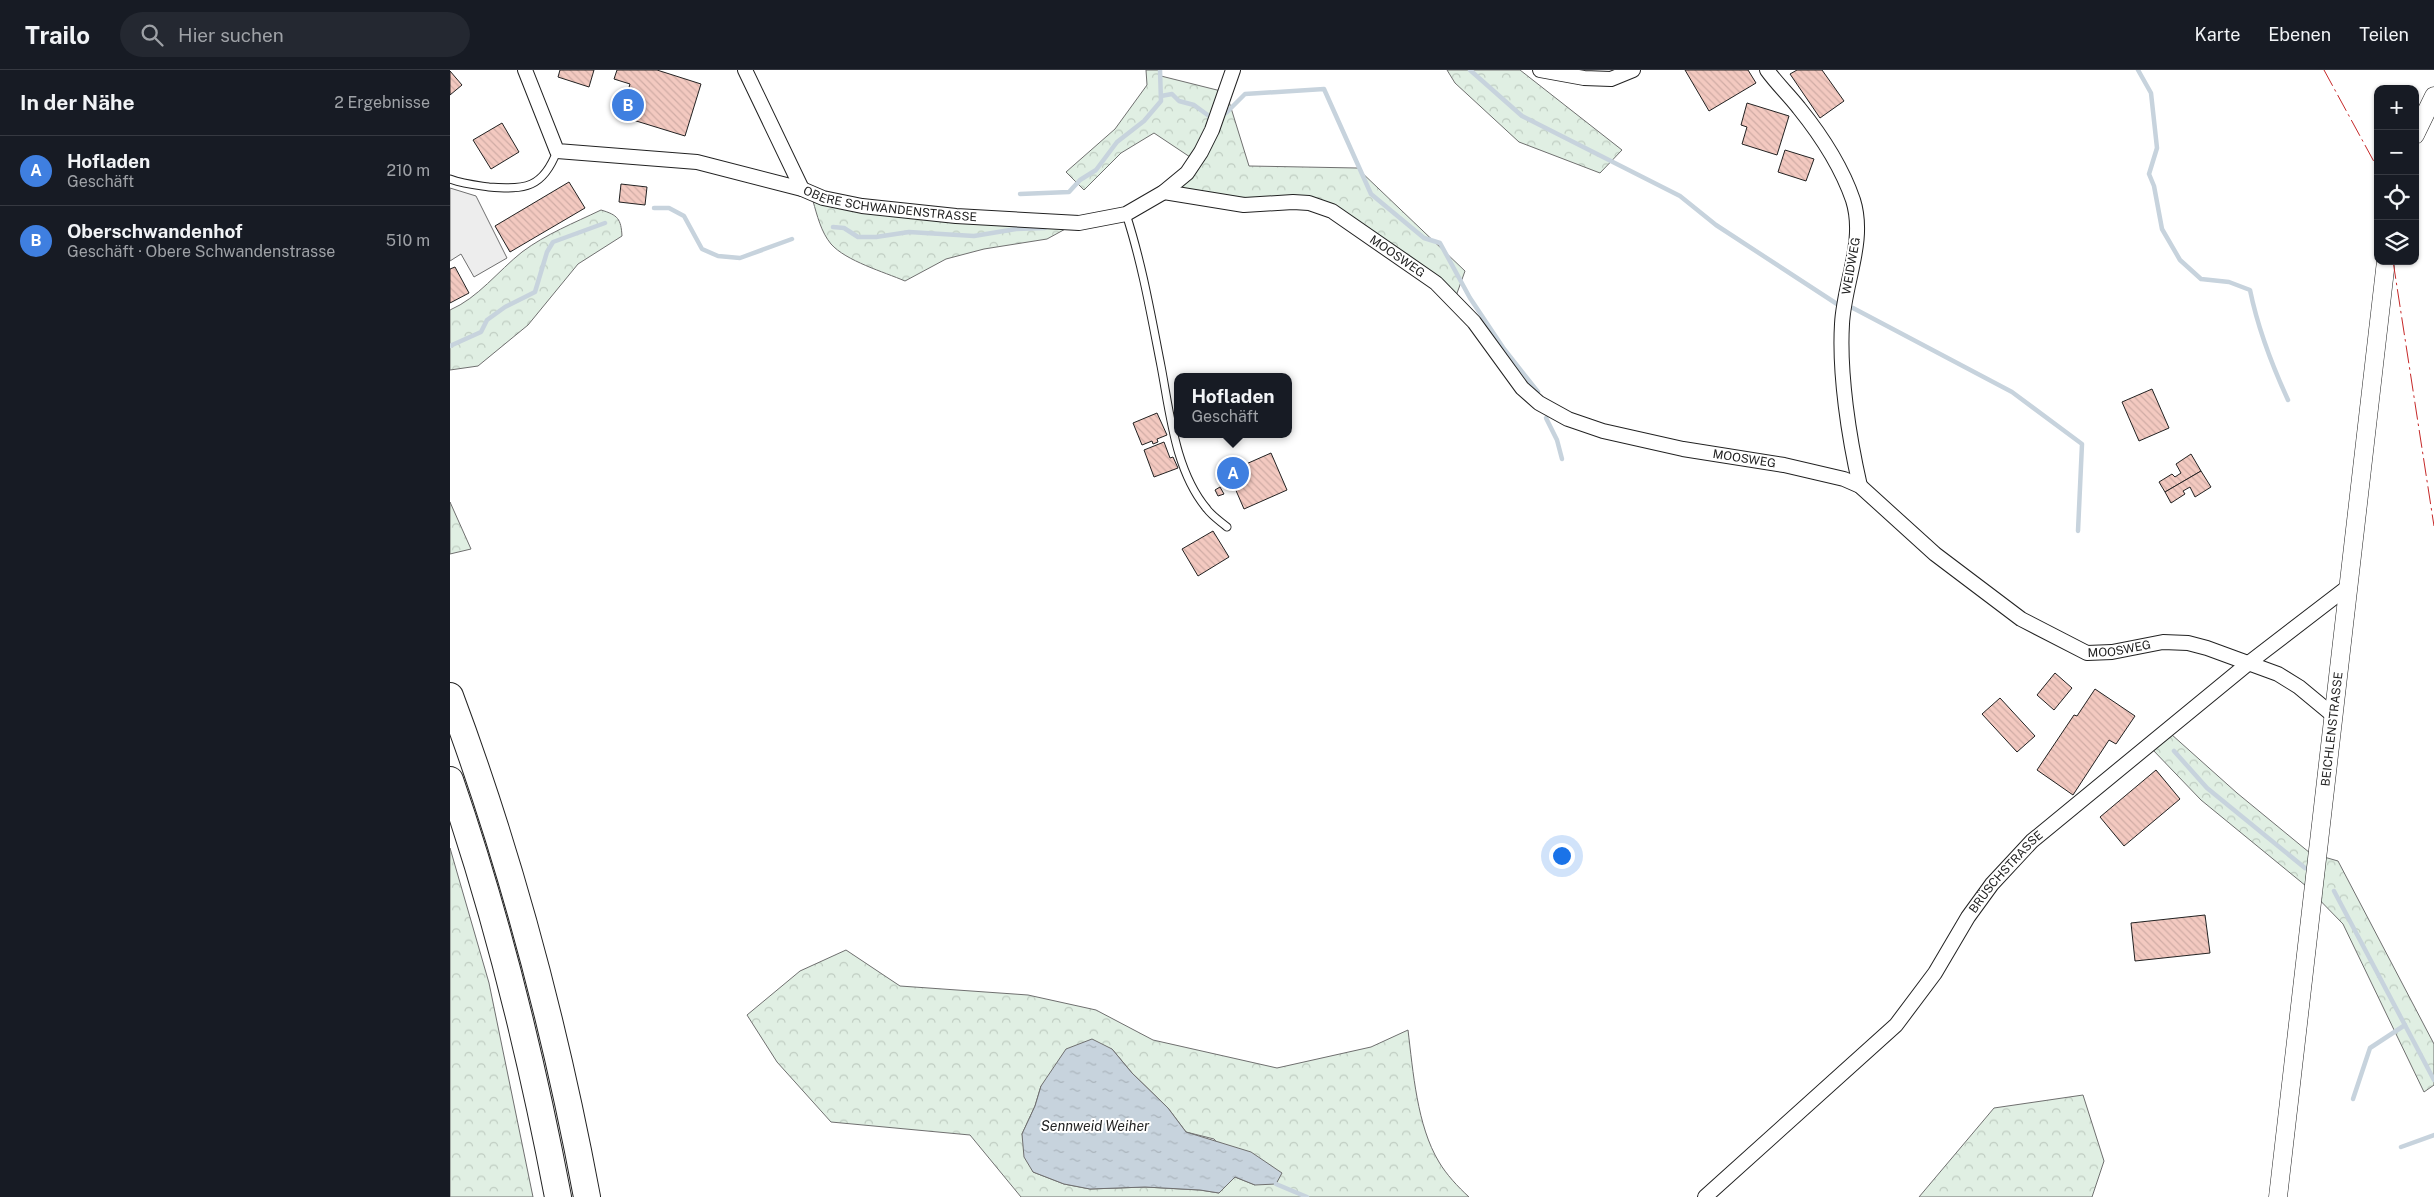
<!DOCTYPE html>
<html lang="de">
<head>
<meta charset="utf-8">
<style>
  :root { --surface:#171b24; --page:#242831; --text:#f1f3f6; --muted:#9ea1a6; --line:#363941; --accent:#0f766e }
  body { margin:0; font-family:"Public Sans",sans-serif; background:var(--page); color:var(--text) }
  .controls { position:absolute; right:15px; top:15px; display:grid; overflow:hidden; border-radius:10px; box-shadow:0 1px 4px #0004 }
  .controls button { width:45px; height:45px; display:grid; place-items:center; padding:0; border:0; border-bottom:1px solid var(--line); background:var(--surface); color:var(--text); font:25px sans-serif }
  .you { position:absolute; left:1111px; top:785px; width:18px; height:18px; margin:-12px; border:4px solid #fff; border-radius:50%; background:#1a73e8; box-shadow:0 0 0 8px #1a73e833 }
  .badge { display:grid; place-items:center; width:32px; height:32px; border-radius:50%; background:var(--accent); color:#fff; font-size:16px; font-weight:700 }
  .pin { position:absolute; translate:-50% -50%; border:2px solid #fff; box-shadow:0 1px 5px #0006 }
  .popup { position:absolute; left:724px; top:303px; width:118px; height:65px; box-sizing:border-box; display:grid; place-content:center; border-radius:10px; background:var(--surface); filter:drop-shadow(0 1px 4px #0005); font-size:16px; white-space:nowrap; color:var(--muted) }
  .popup b { font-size:19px; color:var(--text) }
  .popup::after { content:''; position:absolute; left:50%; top:100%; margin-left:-10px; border:10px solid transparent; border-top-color:var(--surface) }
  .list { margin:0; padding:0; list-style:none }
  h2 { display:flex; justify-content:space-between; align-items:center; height:65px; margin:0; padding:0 20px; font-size:21px }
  h2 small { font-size:16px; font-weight:400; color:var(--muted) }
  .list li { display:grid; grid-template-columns:32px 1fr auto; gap:15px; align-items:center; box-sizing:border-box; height:70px; padding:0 20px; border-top:1px solid var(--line) }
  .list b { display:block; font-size:19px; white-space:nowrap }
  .list p { margin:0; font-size:16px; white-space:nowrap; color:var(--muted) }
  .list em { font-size:16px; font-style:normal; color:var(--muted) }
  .icon { flex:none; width:28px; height:28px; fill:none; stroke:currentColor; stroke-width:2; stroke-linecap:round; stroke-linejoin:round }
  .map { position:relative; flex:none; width:1984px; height:1127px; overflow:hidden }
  header { display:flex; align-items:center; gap:30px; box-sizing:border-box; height:70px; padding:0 25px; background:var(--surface); border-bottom:1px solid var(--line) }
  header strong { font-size:24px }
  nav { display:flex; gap:28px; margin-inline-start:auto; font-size:18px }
  .search { width:350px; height:45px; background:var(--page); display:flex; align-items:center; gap:12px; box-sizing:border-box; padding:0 18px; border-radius:28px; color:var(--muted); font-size:19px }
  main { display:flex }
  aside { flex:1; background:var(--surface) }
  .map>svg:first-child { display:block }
  .forest { fill:url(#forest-crowns); stroke:#6f6f6f; fill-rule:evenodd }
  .parking { fill:#ededed; stroke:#6f6f6f }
  .water { fill:url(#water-ripples); stroke:#6f6f6f }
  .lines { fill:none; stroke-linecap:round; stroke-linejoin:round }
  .stream { stroke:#c7d3dd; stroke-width:4.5 }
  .building { fill:url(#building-back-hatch); stroke:#222 }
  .service-casing { stroke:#222; stroke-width:9 }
  .minor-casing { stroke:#222; stroke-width:16 }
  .tertiary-casing { stroke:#222; stroke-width:19 }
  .motorway-casing { stroke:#222; stroke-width:28 }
  .service { stroke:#fff; stroke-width:7 }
  .minor { stroke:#fff; stroke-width:14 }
  .tertiary { stroke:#fff; stroke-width:18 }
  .motorway { stroke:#fff; stroke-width:26 }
  .power { stroke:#c62828; stroke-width:1; stroke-dasharray:18 4 2.5 4; stroke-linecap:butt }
  .labels { text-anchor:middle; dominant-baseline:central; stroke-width:4; stroke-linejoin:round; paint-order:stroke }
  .street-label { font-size:12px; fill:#222; stroke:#fff }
  .water-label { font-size:14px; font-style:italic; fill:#222; stroke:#fff }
</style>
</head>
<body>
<header>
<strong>Trailo</strong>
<div class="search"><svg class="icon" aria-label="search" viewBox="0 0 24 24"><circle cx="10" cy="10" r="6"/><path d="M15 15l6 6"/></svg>Hier suchen</div>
<nav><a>Karte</a><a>Ebenen</a><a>Teilen</a></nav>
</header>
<main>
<aside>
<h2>In der Nähe<small>2 Ergebnisse</small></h2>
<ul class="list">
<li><span class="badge" style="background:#3f7fe0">A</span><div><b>Hofladen</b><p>Geschäft</p></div><em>210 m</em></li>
<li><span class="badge" style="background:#3f7fe0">B</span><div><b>Oberschwandenhof</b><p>Geschäft · Obere Schwandenstrasse</p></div><em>510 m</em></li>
</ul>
</aside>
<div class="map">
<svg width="1984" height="1127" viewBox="0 0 1984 1127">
  <defs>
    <pattern id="forest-crowns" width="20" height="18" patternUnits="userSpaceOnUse" patternTransform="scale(1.25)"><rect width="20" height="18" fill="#e0efe3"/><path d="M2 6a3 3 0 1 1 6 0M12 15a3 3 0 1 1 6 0" fill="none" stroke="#c0cdc2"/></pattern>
    <pattern id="water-ripples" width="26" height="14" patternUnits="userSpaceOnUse" patternTransform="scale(1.25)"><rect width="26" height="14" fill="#c7d3dd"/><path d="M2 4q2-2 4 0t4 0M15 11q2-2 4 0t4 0" fill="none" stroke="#abb5bd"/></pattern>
    <pattern id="building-back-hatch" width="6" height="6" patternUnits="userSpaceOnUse" patternTransform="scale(1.25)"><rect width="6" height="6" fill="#f3c9c0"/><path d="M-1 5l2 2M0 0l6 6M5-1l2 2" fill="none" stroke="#d0aca5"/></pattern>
  </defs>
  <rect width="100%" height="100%" fill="#fff"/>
  <g class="forest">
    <polygon points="696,0 710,0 711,6 771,21 777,25 799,96 907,98 1015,201 1006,226 882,138 791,131 722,120 743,89 704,63 671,83 634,120 616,102 665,59 697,15"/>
    <polygon points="997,0 1070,0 1172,80 1150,103 1069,72 1005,13"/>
    <path d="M 363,131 L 619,157 L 597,169 L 534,179 L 496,189 L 455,211 C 434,202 396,191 381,174 C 371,162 367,145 363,131 Z"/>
    <path d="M 151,140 C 168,145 171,149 172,166 L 128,194 L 78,255 L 28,296 L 0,300 L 0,240 C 28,228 48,201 72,182 C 96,164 124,153 151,140 Z"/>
    <polygon points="0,432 21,479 0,484"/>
    <polygon points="1721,664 1787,723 1860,783 1888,791 1984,974 1984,1015 1974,1022 1893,854 1856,816 1751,730 1702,679"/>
    <polygon points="0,778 39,913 83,1127 0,1127"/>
    <path d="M 396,880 L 450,916 L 578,925 L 646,940 L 703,970 L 827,998 L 921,977 L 958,960 C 963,1001 967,1056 989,1092 C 996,1104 1008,1117 1019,1127 L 571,1127 L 520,1065 L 381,1052 L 327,992 L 297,945 L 350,901 ZM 662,979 L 682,1003 L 718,1038 L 736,1062 L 764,1069 L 805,1115 L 785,1107 L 769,1123 L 750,1120 L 695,1117 L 640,1119 L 614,1114 L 583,1102 L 572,1064 L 585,1036 L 591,1016 Z"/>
    <polygon points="1633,1025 1654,1091 1642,1127 1469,1127 1544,1038"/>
  </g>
  <polygon class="parking" points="0,118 26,126 57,188 24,207 11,184 0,191"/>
  <polygon class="water" points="642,969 662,979 682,1003 718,1038 736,1062 801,1082 832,1103 826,1114 805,1115 785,1107 769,1123 750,1120 695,1117 640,1119 614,1114 583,1102 574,1087 572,1064 585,1036 591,1016 616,979"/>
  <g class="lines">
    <g class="stream">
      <polyline points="1020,0 1072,46 1230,126 1266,155 1387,234"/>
      <path d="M 1688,0 L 1701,23 L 1707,78 L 1699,104 L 1704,116 L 1712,159 L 1730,190 L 1751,209 L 1779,212 L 1800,220 C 1808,259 1821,293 1838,330"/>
      <polyline points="711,26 722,24 729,31 744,35 759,46"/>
      <polyline points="776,43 795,24 874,19 921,124 974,168 990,173 1020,228 1054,279 1088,322"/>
      <polyline points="570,124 619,122 630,110 646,100 667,72 694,51 711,31 710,0"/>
      <polyline points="204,138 219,138 234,146 252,179 268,186 290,188 342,169"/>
      <polyline points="383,157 394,158 408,167 426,167 459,162 524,166 566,159 595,158 596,155"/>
      <polyline points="1396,237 1403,238 1562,322 1632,374 1628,461"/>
      <polyline points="0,276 31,262 37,250 55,237 85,222 97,182 103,172 155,153"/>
      <polyline points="1096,348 1107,370 1112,389"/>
      <polyline points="1724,681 1757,718 1855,798"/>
      <polyline points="1884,821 1984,1010"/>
      <polyline points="1903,1029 1920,978 1955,955"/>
      <polyline points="1951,1077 1984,1065"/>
      <polyline points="826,1114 857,1127"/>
    </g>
  </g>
  <g class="building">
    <polygon points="110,0 144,0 139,17 108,7"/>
    <polygon points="167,0 207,0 251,14 235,66 170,46 180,14 164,9"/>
    <polygon points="1235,0 1298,0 1306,13 1259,41"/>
    <polygon points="1347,0 1372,0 1394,31 1370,48 1340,4"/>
    <polygon points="0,1 12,15 0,25"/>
    <polygon points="1297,33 1339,46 1327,85 1292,74 1297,57 1291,55"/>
    <polygon points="52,53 69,82 41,99 23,70"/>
    <polygon points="1335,80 1364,89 1356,111 1328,102"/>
    <polygon points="119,112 135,138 60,182 45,156"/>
    <polygon points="171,114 197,117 195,135 169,132"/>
    <polygon points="5,197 19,223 0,233 0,199"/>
    <polygon points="1702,319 1719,358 1689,371 1672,332"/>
    <polygon points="707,343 717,365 707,369 708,372 703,374 702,371 692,375 683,353"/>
    <polygon points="714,372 720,388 723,387 728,398 704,407 694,380"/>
    <polygon points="821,383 837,420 794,439 778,402"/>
    <polygon points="1741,384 1751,401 1715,422 1709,412 1722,404 1725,407 1731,403 1726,394"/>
    <polygon points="1751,401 1761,417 1745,427 1740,417 1733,421 1735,424 1721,433 1715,422"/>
    <polygon points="770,417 774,424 768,426 765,420"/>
    <polygon points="763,461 779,487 748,506 732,479"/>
    <polygon points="1605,603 1622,618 1604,640 1587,625"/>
    <polygon points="1645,619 1685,646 1666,674 1659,670 1623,725 1587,700 1624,645 1627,646"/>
    <polygon points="1550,628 1585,666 1567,682 1532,644"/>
    <polygon points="1706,700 1730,729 1674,776 1650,747"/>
    <polygon points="1755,845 1760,883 1685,891 1681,853"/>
  </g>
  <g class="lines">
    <g class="service-casing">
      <g id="service">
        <path d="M 0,109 C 13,114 25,115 39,117 C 75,120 93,118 107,81"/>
        <path d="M 676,144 C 692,193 701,245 711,296 C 720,343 725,401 757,439 C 762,446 770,451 777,457"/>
      </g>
    </g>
    <g class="minor-casing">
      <g id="minor">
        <path id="s1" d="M 75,0 L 107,81 L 247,92 L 352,119 L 373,128 L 412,136 L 506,146 L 629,153 L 676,144 L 714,122 L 737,103 L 751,82 L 762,60 L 783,0"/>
        <polyline points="295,0 352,119"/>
        <polyline points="1090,0 1134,8 1161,9 1183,0"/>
        <path d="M 1317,0 C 1327,14 1339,25 1349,38 C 1370,64 1392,98 1403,130 C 1416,171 1394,213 1392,254 C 1389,304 1399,368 1410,416"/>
        <path id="s2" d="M 714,122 L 794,135 L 843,132 L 859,133 L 882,141 L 986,213 L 1024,252 L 1072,318 L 1089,333 L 1118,349 L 1153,361 L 1233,379 L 1334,395 L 1394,409 L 1410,416 L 1485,484 L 1571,549 L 1637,583 L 1662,582 L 1713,572 L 1738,573 L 1757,578 L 1828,604 L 1849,617 L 1884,646"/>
        <path id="s3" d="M 1255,1127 L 1446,955 L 1485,903 L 1518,847 L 1542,814 L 1582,771 L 1800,592 L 1899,516"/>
      </g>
    </g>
    <g class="tertiary-casing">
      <g id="tertiary">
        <polyline points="1965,65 1984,26"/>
        <path id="s4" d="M 1828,1127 L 1936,191"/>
      </g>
    </g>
    <g class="motorway-casing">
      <g id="motorway">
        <path d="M 0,626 C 61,789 105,956 137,1127"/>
        <path d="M 0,710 C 47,846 81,985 108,1127"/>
      </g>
    </g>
    <use href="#service" class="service"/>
    <use href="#minor" class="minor"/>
    <use href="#tertiary" class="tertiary"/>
    <use href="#motorway" class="motorway"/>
    <g class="power">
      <polyline points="1874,0 1928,99"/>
      <polyline points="1943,191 1984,456"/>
    </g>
  </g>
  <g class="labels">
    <g class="street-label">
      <text stroke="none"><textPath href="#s1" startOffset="426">OBERE SCHWANDENSTRASSE</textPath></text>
      <text stroke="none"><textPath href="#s2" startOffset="250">MOOSWEG</textPath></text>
      <text transform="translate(1401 196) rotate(-80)">WEIDWEG</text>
      <text stroke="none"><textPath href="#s2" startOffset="670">MOOSWEG</textPath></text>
      <text stroke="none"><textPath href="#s2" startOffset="1105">MOOSWEG</textPath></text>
      <text stroke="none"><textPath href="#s4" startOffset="471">BEICHLENSTRASSE</textPath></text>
      <text stroke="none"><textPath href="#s3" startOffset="446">BRÜSCHSTRASSE</textPath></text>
    </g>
    <g class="water-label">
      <text x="645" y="1056">Sennweid Weiher</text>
    </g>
  </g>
</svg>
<div class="controls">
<button>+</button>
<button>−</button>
<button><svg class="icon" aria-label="locate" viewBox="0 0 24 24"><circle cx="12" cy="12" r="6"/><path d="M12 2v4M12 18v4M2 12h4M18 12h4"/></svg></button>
<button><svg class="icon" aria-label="layers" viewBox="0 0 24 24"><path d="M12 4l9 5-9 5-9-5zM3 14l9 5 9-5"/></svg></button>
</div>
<div class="you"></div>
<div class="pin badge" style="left:783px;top:403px;background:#3f7fe0">A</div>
<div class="popup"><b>Hofladen</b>Geschäft</div>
<div class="pin badge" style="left:178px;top:35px;background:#3f7fe0">B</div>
</div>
</main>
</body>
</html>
